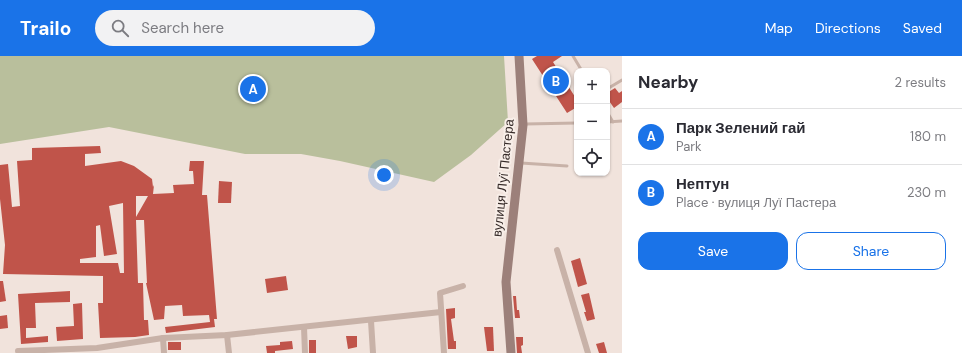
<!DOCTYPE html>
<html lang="en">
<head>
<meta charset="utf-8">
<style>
  :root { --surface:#fff; --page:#f2f2f3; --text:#2b2b33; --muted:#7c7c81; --line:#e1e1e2; --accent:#1a73e8 }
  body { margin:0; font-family:"DM Sans",sans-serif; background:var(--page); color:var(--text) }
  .controls { position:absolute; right:12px; top:12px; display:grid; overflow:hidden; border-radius:8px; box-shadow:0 1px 3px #0004 }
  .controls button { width:36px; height:36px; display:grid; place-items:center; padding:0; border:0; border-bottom:1px solid var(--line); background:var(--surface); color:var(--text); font:20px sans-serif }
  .you { position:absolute; left:384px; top:119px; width:14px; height:14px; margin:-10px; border:3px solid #fff; border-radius:50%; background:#1a73e8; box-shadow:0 0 0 6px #1a73e833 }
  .badge { display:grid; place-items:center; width:26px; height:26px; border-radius:50%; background:var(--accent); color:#fff; font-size:13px; font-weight:700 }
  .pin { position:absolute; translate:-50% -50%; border:2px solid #fff; box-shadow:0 1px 4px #0006 }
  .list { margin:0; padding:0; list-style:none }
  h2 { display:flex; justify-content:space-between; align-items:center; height:52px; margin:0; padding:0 16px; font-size:17px }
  h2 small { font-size:13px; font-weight:400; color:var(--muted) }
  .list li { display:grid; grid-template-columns:26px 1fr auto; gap:12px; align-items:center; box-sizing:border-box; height:56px; padding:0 16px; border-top:1px solid var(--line) }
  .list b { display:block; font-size:15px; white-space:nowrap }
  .list p { margin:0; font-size:13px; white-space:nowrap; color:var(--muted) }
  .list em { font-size:13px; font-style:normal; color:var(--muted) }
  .actions { display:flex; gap:8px; padding:12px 16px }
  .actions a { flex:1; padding:9px 0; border:1px solid var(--accent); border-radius:12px; text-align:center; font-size:14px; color:var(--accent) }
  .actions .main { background:var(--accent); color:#fff }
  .icon { flex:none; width:22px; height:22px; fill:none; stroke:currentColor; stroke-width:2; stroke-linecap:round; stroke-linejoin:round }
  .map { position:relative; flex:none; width:622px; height:297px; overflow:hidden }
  header { display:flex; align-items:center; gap:24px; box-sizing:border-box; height:56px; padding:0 20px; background:var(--accent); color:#fff }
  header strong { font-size:19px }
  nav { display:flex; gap:22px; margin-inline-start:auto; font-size:14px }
  .search { width:280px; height:36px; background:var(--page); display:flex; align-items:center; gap:10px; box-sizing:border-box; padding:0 14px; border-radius:22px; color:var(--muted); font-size:15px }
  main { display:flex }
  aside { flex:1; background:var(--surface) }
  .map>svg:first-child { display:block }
  .green { fill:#b9bf9c }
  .building { fill:#c0544a; fill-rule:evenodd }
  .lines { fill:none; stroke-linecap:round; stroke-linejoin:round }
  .lane { stroke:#c8b2a8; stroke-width:3 }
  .street { stroke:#c8b2a8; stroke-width:6 }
  .secondary { stroke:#9c807a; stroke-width:9 }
  .labels { text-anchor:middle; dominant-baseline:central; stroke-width:4; stroke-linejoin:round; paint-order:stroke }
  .street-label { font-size:13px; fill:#352a28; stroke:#f8eee8 }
</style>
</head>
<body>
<header>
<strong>Trailo</strong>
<div class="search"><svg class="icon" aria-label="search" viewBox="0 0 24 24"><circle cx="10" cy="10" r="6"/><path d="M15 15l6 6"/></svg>Search here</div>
<nav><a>Map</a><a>Directions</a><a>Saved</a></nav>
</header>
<main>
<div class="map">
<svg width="622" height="297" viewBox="0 0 622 297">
  <rect width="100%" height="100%" fill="#f1e3dc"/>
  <polygon class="green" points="0,0 504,0 508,66 471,99 434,126 340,105 301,98 245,98 109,71 0,88"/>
  <g class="building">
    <polygon points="537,0 562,0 553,6 577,44 577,51 567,57 532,3"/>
    <polygon points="615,32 619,37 622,35 622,46 614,52 607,42 607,37"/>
    <path d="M 100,90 L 101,97 L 85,98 L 85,110 L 121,105 L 134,110 L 152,123 L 153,131 L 154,129 L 153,138 L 174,137 L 173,129 L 194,128 L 193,115 L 189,115 L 190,105 L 204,105 L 202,139 L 207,139 L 217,263 L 214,263 L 215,271 L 166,277 L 165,271 L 210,266 L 209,259 L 183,260 L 182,249 L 165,250 L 164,263 L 154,264 L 146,227 L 147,227 L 144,164 L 136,164 L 138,227 L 143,227 L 144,264 L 148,264 L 149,279 L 135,281 L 100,282 L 98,247 L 103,247 L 103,220 L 3,218 L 5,189 L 0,143 L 0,109 L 8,108 L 12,151 L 20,150 L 17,105 L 32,104 L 32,92 ZM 136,140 L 148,140 L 136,161 ZM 123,147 L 124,217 L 120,217 L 118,207 L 80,207 L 80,203 L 96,201 L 96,170 L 100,169 L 104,200 L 117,198 L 109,150 Z"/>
    <polygon points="219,125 232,126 231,147 218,147"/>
    <polygon points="580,202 587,228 578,231 571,205"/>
    <polygon points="286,220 288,234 267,237 265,223"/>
    <polygon points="0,225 3,225 6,245 0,246"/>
    <polygon points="70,235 70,246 35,247 36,272 26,272 26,282 48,280 48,286 21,288 18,238"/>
    <polygon points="589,237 595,263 587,265 584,256 586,256 581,239"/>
    <polygon points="513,240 516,240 517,254 519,254 520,262 515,262"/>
    <polygon points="82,247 83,283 57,285 56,271 74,270 73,248"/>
    <polygon points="455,252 455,262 451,263 454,285 456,285 456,293 448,293 446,253"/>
    <polygon points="7,259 8,272 0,273 0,260"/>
    <polygon points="484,271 493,271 494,295 487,295"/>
    <polygon points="346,280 357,280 357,291 348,293"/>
    <polygon points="516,281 523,281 523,289 521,290 522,297 517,297"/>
    <rect x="309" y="284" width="7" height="13"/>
    <polygon points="292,285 293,293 275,295 275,297 267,297 266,290 280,289 280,286"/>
    <rect x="168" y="286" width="13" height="8"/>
    <polygon points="604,286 607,297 599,297 596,288"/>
  </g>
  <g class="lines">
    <g class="lane">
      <polyline points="573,0 582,15"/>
      <polyline points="607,33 622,24"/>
      <polyline points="607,56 613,66"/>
      <polyline points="607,66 622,65"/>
      <polyline points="525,68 577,67"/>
      <polyline points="521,107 567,110"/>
    </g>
    <g class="street">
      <polyline points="557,194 588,297"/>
      <polyline points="371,265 373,297"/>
      <polyline points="304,271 305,297"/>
      <polyline points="227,279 229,297"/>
      <polyline points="163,282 164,297"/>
      <polyline points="18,295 97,292 163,282 227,279 441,256"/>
      <polyline points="444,297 440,237 463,230"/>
    </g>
    <polyline class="secondary" points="511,297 506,226 523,69 519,0"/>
  </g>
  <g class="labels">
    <g class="street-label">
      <text transform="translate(503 122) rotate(-84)">вулиця Луї Пастера</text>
    </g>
  </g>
</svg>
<div class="controls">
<button>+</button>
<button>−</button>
<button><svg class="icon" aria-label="locate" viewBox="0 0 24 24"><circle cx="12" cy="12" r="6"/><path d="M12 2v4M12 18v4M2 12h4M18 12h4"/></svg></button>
</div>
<div class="you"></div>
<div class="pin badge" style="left:253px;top:33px">A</div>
<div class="pin badge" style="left:556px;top:25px">B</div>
</div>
<aside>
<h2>Nearby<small>2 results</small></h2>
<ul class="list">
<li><span class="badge">A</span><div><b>Парк Зелений гай</b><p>Park</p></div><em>180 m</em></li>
<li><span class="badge">B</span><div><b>Нептун</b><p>Place · вулиця Луї Пастера</p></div><em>230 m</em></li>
</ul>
<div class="actions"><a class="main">Save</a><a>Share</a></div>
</aside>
</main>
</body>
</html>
